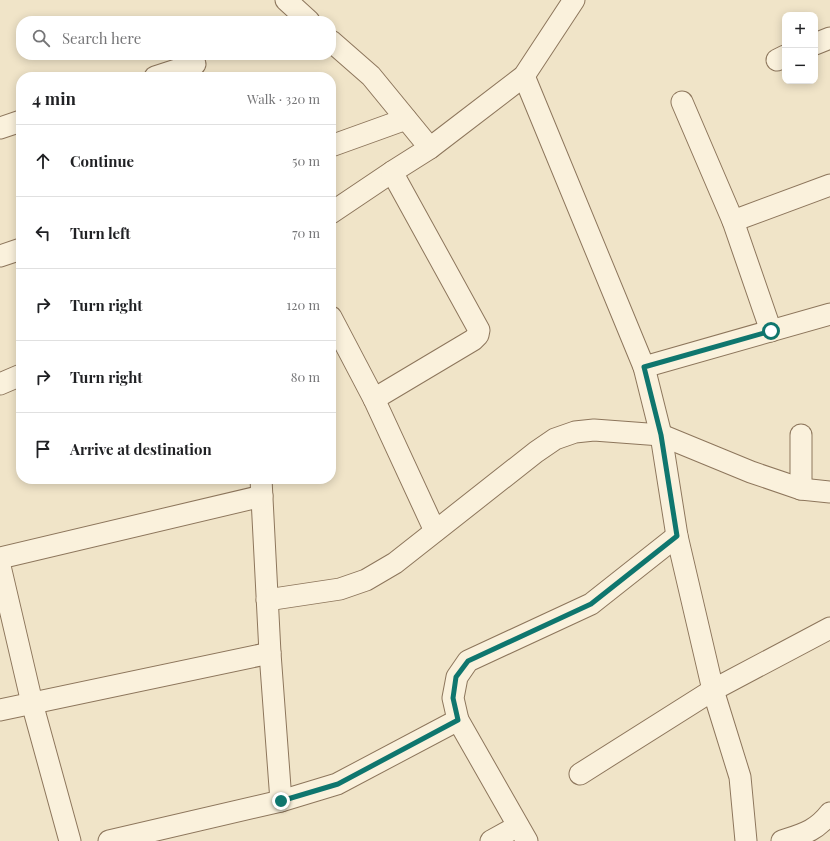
<!DOCTYPE html>
<html lang="en">
<head>
<meta charset="utf-8">
<style>
  :root { --surface:#fff; --page:#f6f6f6; --text:#202124; --muted:#757577; --line:#e0e0e0 }
  body { margin:0; font-family:"Playfair Display",serif; background:var(--page); color:var(--text) }
  .controls { position:absolute; right:12px; top:12px; display:grid; overflow:hidden; border-radius:8px; box-shadow:0 2px 10px #0003 }
  .controls button { width:36px; height:36px; display:grid; place-items:center; padding:0; border:0; border-bottom:1px solid var(--line); background:var(--surface); color:var(--text); font:20px sans-serif }
  .stop { position:absolute; width:12px; height:12px; margin:-9px; border:3px solid #0f766e; border-radius:50%; background:#fff }
  .stop.end { background:#0f766e; border-color:#fff; box-shadow:0 1px 4px #0008 }
  .list { margin:0; padding:0; list-style:none }
  h2 { display:flex; justify-content:space-between; align-items:center; height:52px; margin:0; padding:0 16px; font-size:17px }
  h2 small { font-size:13px; font-weight:400; color:var(--muted) }
  .list li { display:grid; grid-template-columns:26px 1fr auto; gap:12px; align-items:center; box-sizing:border-box; height:72px; padding:0 16px; border-top:1px solid var(--line) }
  .list b { display:block; font-size:15px; white-space:nowrap }
  .list em { font-size:13px; font-style:normal; color:var(--muted) }
  .icon { flex:none; width:22px; height:22px; fill:none; stroke:currentColor; stroke-width:2; stroke-linecap:round; stroke-linejoin:round }
  .map { position:relative; flex:none; width:830px; height:841px; overflow:hidden }
  .search { position:absolute; background:var(--surface); box-shadow:0 2px 10px #0003; left:16px; top:16px; width:320px; height:44px; display:flex; align-items:center; gap:10px; box-sizing:border-box; padding:0 14px; border-radius:16px; color:var(--muted); font-size:15px }
  .panel { position:absolute; background:var(--surface); box-shadow:0 2px 10px #0003; left:16px; top:72px; width:320px; height:412px; border-radius:16px }
  .map>svg:first-child { display:block }
  .lines { fill:none; stroke-linecap:round; stroke-linejoin:round }
  .minor-casing { stroke:#8d765c; stroke-width:23 }
  .minor { stroke:#faf1dc; stroke-width:21 }
  .route { stroke:#0f766e; stroke-width:5 }
</style>
</head>
<body>
<div class="map">
<svg width="830" height="841" viewBox="0 0 830 841">
  <rect width="100%" height="100%" fill="#f0e4c8"/>
  <g class="lines">
    <g class="minor-casing">
      <g id="minor">
        <polyline points="286,0 309,21"/>
        <polyline points="331,41 371,76 430,148"/>
        <polyline points="815,44 830,38"/>
        <polyline points="777,60 785,56"/>
        <polyline points="524,76 644,367 661,435 677,536 713,690 740,777 746,841"/>
        <polyline points="155,77 195,64"/>
        <polyline points="682,102 733,221 771,331"/>
        <polyline points="0,128 21,121"/>
        <polyline points="331,146 406,119"/>
        <polyline points="331,213 392,172 430,148 524,76 574,0"/>
        <polyline points="733,221 830,185"/>
        <polyline points="0,256 21,249"/>
        <polyline points="331,317 374,399 435,531"/>
        <polyline points="644,367 830,314"/>
        <polyline points="0,384 21,375"/>
        <polyline points="374,399 473,340 478,335 479,330 392,172"/>
        <polyline points="801,435 801,489"/>
        <polyline points="261,479 270,653 281,801"/>
        <polyline points="0,558 262,496"/>
        <polyline points="0,566 32,703 70,841"/>
        <polyline points="267,600 340,589 366,580 395,563 536,452 555,439 575,432 594,430 661,435 751,472 801,489 830,492"/>
        <polyline points="0,710 270,653"/>
        <polyline points="580,774 713,690 830,628"/>
        <polyline points="109,841 281,801 337,784 458,720"/>
        <polyline points="491,841 518,826"/>
        <polyline points="527,841 458,720 453,698 457,677 468,661 591,604 677,536"/>
        <path d="M 782,841 C 803,834 816,831 830,813"/>
      </g>
    </g>
    <use href="#minor" class="minor"/>
  </g>
  <g class="lines">
    <polyline class="route" points="281,801 338,784 458,720 453,698 456,677 468,661 591,604 677,536 661,435 644,367 771,331"/>
  </g>
</svg>
<div class="controls">
<button>+</button>
<button>−</button>
</div>
<div class="stop" style="left:771px;top:331px"></div>
<div class="stop end" style="left:281px;top:801px"></div>
<div class="search"><svg class="icon" aria-label="search" viewBox="0 0 24 24"><circle cx="10" cy="10" r="6"/><path d="M15 15l6 6"/></svg>Search here</div>
<section class="panel">
<h2>4 min<small>Walk · 320 m</small></h2>
<ul class="list">
<li><svg class="icon" aria-label="ahead" viewBox="0 0 24 24"><path d="M12 20V5M6 11l6-6 6 6"/></svg><div><b>Continue</b></div><em>50 m</em></li>
<li><svg class="icon" aria-label="left" viewBox="0 0 24 24"><path d="M17 20v-9H6M10 6l-5 5 5 5"/></svg><div><b>Turn left</b></div><em>70 m</em></li>
<li><svg class="icon" aria-label="right" viewBox="0 0 24 24"><path d="M7 20v-9h11M14 6l5 5-5 5"/></svg><div><b>Turn right</b></div><em>120 m</em></li>
<li><svg class="icon" aria-label="right" viewBox="0 0 24 24"><path d="M7 20v-9h11M14 6l5 5-5 5"/></svg><div><b>Turn right</b></div><em>80 m</em></li>
<li><svg class="icon" aria-label="arrive" viewBox="0 0 24 24"><path d="M6 21V4h12l-3 4 3 4H6"/></svg><div><b>Arrive at destination</b></div></li>
</ul>
</section>
</div>
</body>
</html>
